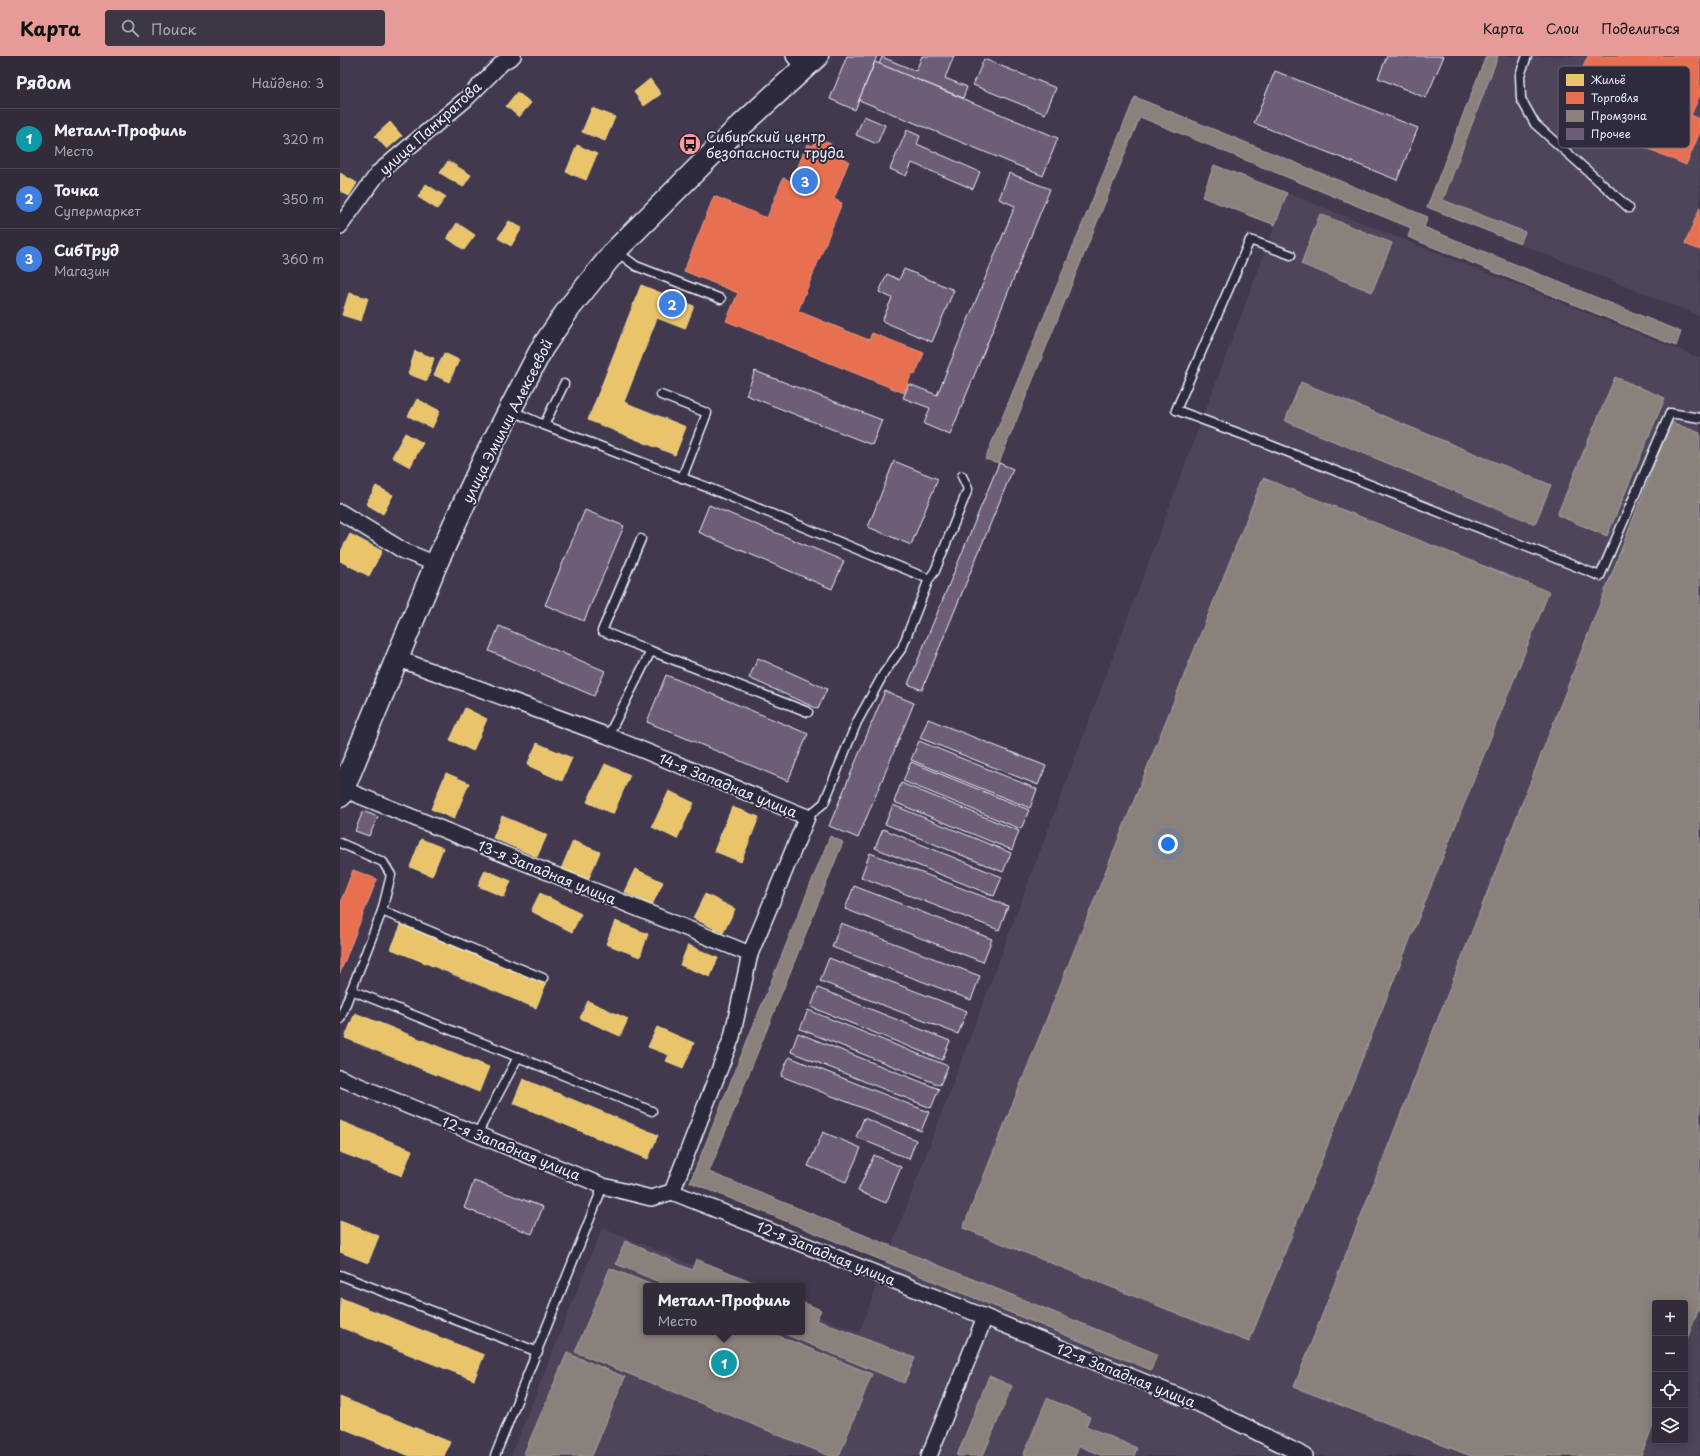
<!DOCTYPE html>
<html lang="ru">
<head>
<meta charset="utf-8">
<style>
  :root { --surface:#322b3a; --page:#3d3745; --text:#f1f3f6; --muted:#a8a7af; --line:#4d4754; --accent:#e69b98 }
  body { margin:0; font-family:"Playpen Sans",sans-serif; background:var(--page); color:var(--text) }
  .controls { position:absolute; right:12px; bottom:12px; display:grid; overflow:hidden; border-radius:4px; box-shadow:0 2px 10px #0003 }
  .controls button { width:36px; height:36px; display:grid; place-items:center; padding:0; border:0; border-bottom:1px solid var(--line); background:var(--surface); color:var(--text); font:20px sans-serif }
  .you { position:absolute; left:828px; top:788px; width:14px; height:14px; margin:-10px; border:3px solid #fff; border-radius:50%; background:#1a73e8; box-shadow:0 0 0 6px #1a73e833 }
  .badge { display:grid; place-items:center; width:26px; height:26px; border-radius:50%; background:var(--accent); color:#fff; font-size:13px; font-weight:700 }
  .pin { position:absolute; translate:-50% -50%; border:2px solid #fff; box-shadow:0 1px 4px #0006 }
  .popup { position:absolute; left:303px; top:1227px; width:162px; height:52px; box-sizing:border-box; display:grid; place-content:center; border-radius:4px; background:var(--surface); filter:drop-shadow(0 1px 3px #0005); font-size:13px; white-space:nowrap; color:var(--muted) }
  .popup b { font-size:15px; color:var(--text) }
  .popup::after { content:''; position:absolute; left:50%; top:100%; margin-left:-8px; border:8px solid transparent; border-top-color:var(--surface) }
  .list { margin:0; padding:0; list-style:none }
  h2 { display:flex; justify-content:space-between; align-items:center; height:52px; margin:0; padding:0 16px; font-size:17px }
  h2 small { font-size:13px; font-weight:400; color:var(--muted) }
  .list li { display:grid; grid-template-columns:26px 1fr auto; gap:12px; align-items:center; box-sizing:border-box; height:60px; padding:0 16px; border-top:1px solid var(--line) }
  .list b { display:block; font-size:15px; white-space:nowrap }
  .list p { margin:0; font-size:13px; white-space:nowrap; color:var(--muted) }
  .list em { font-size:13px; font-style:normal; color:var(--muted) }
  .icon { flex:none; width:22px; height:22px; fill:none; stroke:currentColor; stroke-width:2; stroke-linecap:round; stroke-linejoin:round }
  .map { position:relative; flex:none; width:1360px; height:1400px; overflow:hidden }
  header { display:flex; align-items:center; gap:24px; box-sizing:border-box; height:56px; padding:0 20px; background:var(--accent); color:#111 }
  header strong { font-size:19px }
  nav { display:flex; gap:22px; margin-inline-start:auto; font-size:14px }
  .search { width:280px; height:36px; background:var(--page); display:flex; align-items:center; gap:10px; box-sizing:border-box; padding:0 14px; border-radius:4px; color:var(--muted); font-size:15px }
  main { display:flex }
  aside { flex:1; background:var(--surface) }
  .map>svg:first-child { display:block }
  .built { fill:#4f445a; fill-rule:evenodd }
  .homes { fill:#e9c46a; stroke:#e9d295 }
  .shops { fill:#e76f51; stroke:#e79683 }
  .industry { fill:#8a817c; stroke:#a6a3a1 }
  .building { fill:#6e5d77; stroke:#e8f1f8 }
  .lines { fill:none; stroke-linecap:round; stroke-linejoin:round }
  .lane-casing { stroke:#e8f1f8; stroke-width:11 }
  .street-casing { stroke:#e8f1f8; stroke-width:18 }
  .secondary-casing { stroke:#e8f1f8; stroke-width:25 }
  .lane { stroke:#2f2a3d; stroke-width:8 }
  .street { stroke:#2f2a3d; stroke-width:15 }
  .secondary { stroke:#2f2a3d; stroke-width:22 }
  .labels { text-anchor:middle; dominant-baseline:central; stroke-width:4; stroke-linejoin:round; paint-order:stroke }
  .street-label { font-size:14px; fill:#e8f1f8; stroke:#2f2a3d }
  .poi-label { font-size:14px; fill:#e8f1f8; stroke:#2f2a3d; text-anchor:start }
  .key { fill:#2f2a3d; stroke:#666675; stroke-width:1 }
  .key-label { font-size:11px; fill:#e8f1f8 }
</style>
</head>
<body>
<header>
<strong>Карта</strong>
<div class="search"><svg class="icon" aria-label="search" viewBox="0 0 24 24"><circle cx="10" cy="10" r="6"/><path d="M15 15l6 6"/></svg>Поиск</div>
<nav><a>Карта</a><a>Слои</a><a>Поделиться</a></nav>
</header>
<main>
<aside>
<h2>Рядом<small>Найдено: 3</small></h2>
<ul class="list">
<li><span class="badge" style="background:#0f9aa8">1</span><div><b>Металл-Профиль</b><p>Место</p></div><em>320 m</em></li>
<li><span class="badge" style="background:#3f7fe0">2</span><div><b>Точка</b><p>Супермаркет</p></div><em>350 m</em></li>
<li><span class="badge" style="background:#3f7fe0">3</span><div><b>СибТруд</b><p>Магазин</p></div><em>360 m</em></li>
</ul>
</aside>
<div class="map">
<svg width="1360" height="1400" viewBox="0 0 1360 1400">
  <rect width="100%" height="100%" fill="#42394e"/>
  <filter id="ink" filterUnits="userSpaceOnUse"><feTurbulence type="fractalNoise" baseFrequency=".025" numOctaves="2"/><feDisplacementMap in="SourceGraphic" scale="8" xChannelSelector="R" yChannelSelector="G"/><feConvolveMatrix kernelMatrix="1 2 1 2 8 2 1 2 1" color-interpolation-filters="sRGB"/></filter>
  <g filter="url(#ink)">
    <g class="built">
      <polygon points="1158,0 1360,0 1360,260 1180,188 1185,176 1103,144"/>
      <path d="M 947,137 L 1360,302 L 1360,1400 L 171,1400 L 262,1172 L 404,1230 L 306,1230 L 306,1276 L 462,1276 L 462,1254 L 519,1277 ZM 1315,1247 L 1345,1247 L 1345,1385 L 1315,1385 Z"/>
    </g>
    <g class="homes">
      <polygon points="310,23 321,38 304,50 294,36"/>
      <polygon points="177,36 191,47 179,61 166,50"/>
      <polygon points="252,52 275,61 265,85 242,76"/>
      <polygon points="50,66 62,80 47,93 35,80"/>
      <polygon points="237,89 257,98 246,124 226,116"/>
      <polygon points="108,105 131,119 123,131 100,117"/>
      <polygon points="0,117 17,127 9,140 0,135"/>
      <polygon points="86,128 106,141 97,153 78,141"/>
      <polygon points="169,165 182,172 171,190 158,182"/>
      <polygon points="117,167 135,179 124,194 107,182"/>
      <polygon points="301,229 354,250 345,273 317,262 284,346 346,371 335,399 248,364"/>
      <polygon points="9,237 28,242 21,265 2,259"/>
      <polygon points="75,295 94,302 87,325 68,318"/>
      <polygon points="104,297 119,304 109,326 94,319"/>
      <polygon points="77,343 100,355 92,372 68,360"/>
      <polygon points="65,377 83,387 70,411 52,401"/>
      <polygon points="36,430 53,439 43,458 26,448"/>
      <polygon points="10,478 42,495 29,520 0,505 0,497"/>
      <polygon points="125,652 147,663 133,695 110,684"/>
      <polygon points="197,687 232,702 222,725 187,709"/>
      <polygon points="265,708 290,719 273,758 247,746"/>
      <polygon points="106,717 129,727 114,763 91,753"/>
      <polygon points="329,735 354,747 337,783 312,771"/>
      <polygon points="392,751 419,761 401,806 374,795"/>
      <polygon points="162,760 207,779 197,801 153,782"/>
      <polygon points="81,783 103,792 92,820 70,811"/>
      <polygon points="233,785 260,796 248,824 221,813"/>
      <polygon points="295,813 323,826 312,849 284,836"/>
      <polygon points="145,814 171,825 164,841 138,830"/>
      <polygon points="200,837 241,858 232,876 191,855"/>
      <polygon points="365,838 395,853 383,877 353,862"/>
      <polygon points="275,865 308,878 300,901 266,888"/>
      <polygon points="61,869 206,928 196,952 51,893"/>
      <polygon points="348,889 378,902 370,921 340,909"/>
      <polygon points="248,945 288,963 280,980 240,962"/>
      <polygon points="15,957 149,1011 139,1036 5,982"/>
      <polygon points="317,971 354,987 343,1012 326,1005 329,999 308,991"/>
      <polygon points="183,1023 318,1079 308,1103 173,1047"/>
      <polygon points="0,1065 72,1094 62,1120 0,1096"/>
      <polygon points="0,1165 39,1180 28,1207 0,1196"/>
      <polygon points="1,1242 144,1299 134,1324 0,1271"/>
      <polygon points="0,1341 110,1386 104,1400 70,1400 0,1371"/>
    </g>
    <g class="shops">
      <polygon points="1248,0 1360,0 1360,39 1351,59 1360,63 1360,76 1346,109 1223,56"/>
      <polygon points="476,82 491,88 487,96 509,105 494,143 502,147 458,255 529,284 532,277 584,297 575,319 572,317 564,337 386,265 398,237 344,215 374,140 427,162 443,122 452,125 467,88 473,90"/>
      <polygon points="1360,151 1360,194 1345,188"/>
      <polygon points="13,814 37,823 0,917 0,847"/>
    </g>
    <g class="industry">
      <polygon points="1146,0 1158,0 1103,144 1185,176 1180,188 1087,151"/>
      <polygon points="795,41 1088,161 1084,171 1341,276 1336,290 1068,181 1071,172 800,61 659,407 645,403"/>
      <polygon points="874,109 947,137 935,169 862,141"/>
      <polygon points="980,158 1052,187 1032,236 961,208"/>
      <polygon points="1275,321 1325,342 1267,480 1217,459"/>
      <polygon points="961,326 1211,429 1195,468 945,365"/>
      <polygon points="1331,366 1360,377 1360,1250 1345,1288 1345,1247 1315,1247 1315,1365 1301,1400 1131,1400 954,1331"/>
      <polygon points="923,422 1209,536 909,1286 623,1172"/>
      <polygon points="490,780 503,786 369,1116 817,1298 811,1314 350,1126"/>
      <polygon points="285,1185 352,1214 356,1203 423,1230 329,1230 276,1208"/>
      <polygon points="270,1212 315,1230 306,1230 306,1276 429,1276 532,1318 499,1400 490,1400 235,1296"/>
      <polygon points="462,1246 481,1254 476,1264 575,1302 564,1327 440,1276 462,1276"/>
      <polygon points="227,1297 285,1321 252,1400 183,1400"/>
      <polygon points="649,1320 672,1330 643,1400 617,1400"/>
      <polygon points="707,1342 750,1361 746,1370 797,1392 794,1400 763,1400 739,1390 735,1400 683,1400"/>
    </g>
    <g class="building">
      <polygon points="507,0 537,0 515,54 490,43"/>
      <polygon points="582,0 614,0 605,22 627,31 623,42 539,8 542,1 576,15"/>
      <polygon points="1047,0 1104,0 1086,42 1038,22"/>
      <polygon points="644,3 716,32 705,58 633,29"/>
      <polygon points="535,6 718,82 703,120 519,44"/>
      <polygon points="935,15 1078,72 1057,124 914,67"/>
      <polygon points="524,60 545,69 537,88 516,79"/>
      <polygon points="567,74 580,80 577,88 640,116 633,133 572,107 566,120 550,113"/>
      <polygon points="669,117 710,133 610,379 584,368 590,352 563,342 569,328 597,339 675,150 659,143"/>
      <polygon points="564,213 614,234 592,286 542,265 552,242 539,236 547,218 559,224"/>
      <polygon points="415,315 542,364 532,389 406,339"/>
      <polygon points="554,405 598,423 571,489 528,471"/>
      <polygon points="659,407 673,413 582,634 568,628"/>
      <polygon points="369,449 504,505 492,533 358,476"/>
      <polygon points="245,454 284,470 244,565 205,549"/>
      <polygon points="159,570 265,615 254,640 149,595"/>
      <polygon points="418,602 487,633 478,653 409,622"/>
      <polygon points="326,619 468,678 448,725 307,666"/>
      <polygon points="545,635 574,647 518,782 489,770"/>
      <polygon points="588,663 706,710 698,729 580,682"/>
      <polygon points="579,685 697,733 690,752 571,704"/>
      <polygon points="571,706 689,754 681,773 563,725"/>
      <polygon points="561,727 679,775 672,794 554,746"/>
      <polygon points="553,749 671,797 663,816 545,768"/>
      <polygon points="23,755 38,761 29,780 15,775"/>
      <polygon points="543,773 662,821 654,840 535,792"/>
      <polygon points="530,797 668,850 659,874 521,821"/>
      <polygon points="514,830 652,883 643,906 505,853"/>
      <polygon points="501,867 640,920 631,944 492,891"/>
      <polygon points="489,902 627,955 618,978 480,925"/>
      <polygon points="478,932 610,985 602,1004 471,951"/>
      <polygon points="468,954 608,1010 600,1029 460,973"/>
      <polygon points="458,977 599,1033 591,1052 451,996"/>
      <polygon points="449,1001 589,1056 581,1075 441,1020"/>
      <polygon points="524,1062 576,1084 569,1103 516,1081"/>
      <polygon points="483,1076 521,1092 506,1126 468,1110"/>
      <polygon points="534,1099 561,1111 546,1147 518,1135"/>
      <polygon points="134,1125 203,1151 192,1178 124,1152"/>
    </g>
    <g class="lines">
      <g class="lane-casing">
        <g id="lane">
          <polyline points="1187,0 1180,19 1181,43 1195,68 1289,152"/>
          <polyline points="276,195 296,210 381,243"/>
          <polyline points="951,199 910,184 836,354 920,385 1260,520 1330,357 1360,362"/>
          <polyline points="321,339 367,357 342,422"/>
          <polyline points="170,354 204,369 224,328"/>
          <polyline points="204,369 369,432 589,523 595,515 628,433 622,420"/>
          <polyline points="311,595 468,656"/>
          <polyline points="268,680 311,595 262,575 301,483"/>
          <polyline points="467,761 484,747 517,666 544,617 562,592 589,523"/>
          <polyline points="0,787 43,806 51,819 42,855 0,963"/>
          <polyline points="42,855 203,922"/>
          <polyline points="11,934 312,1055"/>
          <polyline points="137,1078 178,1001"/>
          <polyline points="0,1219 198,1296"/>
          <polyline points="155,1400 263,1130"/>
        </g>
      </g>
      <g class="street-casing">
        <g id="street">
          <polyline points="454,0 464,12"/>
          <polyline points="0,170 39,116 126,43 162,7 173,0"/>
          <polyline points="0,456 64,495 96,508"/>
          <polyline points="56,602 268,680 467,761 410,898 392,981 332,1136"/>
          <polyline points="3,733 410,898"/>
          <polyline points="0,1022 263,1130 311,1142 332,1136 645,1261 868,1352 965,1400"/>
          <polyline points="589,1400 645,1261"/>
        </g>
      </g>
      <g class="secondary-casing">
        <polyline id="secondary" points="0,740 96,508 145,402 202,292 230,251 276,194 393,77 477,0"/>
      </g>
      <use href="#lane" class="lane"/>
      <use href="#street" class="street"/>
      <use href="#secondary" class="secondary"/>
    </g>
  </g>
  <defs>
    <g id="bus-disc" transform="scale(1.15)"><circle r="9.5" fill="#ff9aa2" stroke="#2f2a3d"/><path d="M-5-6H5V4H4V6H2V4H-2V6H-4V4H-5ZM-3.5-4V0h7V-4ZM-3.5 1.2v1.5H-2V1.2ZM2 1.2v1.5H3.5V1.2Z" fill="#111"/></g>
  </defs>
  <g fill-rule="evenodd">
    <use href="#bus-disc" x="350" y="88"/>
  </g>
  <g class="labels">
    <g class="street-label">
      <text transform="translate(90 72) rotate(-42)">улица Панкратова</text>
      <text transform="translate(167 365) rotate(-63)">улица Эмилии Алексеевой</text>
      <text transform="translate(388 729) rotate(22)">14-я Западная улица</text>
      <text transform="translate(207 816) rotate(22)">13-я Западная улица</text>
      <text transform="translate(171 1092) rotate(22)">12-я Западная улица</text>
      <text transform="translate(486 1197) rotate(22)">12-я Западная улица</text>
      <text transform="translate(786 1319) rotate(22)">12-я Западная улица</text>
    </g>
    <g class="poi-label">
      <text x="366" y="80">Сибирский центр<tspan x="366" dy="16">безопасности труда</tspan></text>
    </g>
  </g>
  <rect x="1218" y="10" width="132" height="82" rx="6" class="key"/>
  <rect x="1226" y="18" width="18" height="12" fill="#e9c46a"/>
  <rect x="1226" y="36" width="18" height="12" fill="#e76f51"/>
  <rect x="1226" y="54" width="18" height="12" fill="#8a817c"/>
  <rect x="1226" y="72" width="18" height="12" fill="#6e5d77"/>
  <g class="key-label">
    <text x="1251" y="28">Жильё</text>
    <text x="1251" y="46">Торговля</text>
    <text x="1251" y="64">Промзона</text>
    <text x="1251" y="82">Прочее</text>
  </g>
</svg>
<div class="controls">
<button>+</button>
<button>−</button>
<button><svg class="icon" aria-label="locate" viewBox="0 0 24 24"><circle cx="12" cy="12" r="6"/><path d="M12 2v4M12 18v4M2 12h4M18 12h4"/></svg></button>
<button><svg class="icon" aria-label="layers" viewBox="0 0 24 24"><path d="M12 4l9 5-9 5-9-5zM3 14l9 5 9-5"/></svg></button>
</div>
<div class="you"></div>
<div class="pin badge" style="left:384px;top:1307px;background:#0f9aa8">1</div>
<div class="popup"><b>Металл-Профиль</b>Место</div>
<div class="pin badge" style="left:332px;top:248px;background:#3f7fe0">2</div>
<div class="pin badge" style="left:465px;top:125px;background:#3f7fe0">3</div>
</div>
</main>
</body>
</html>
